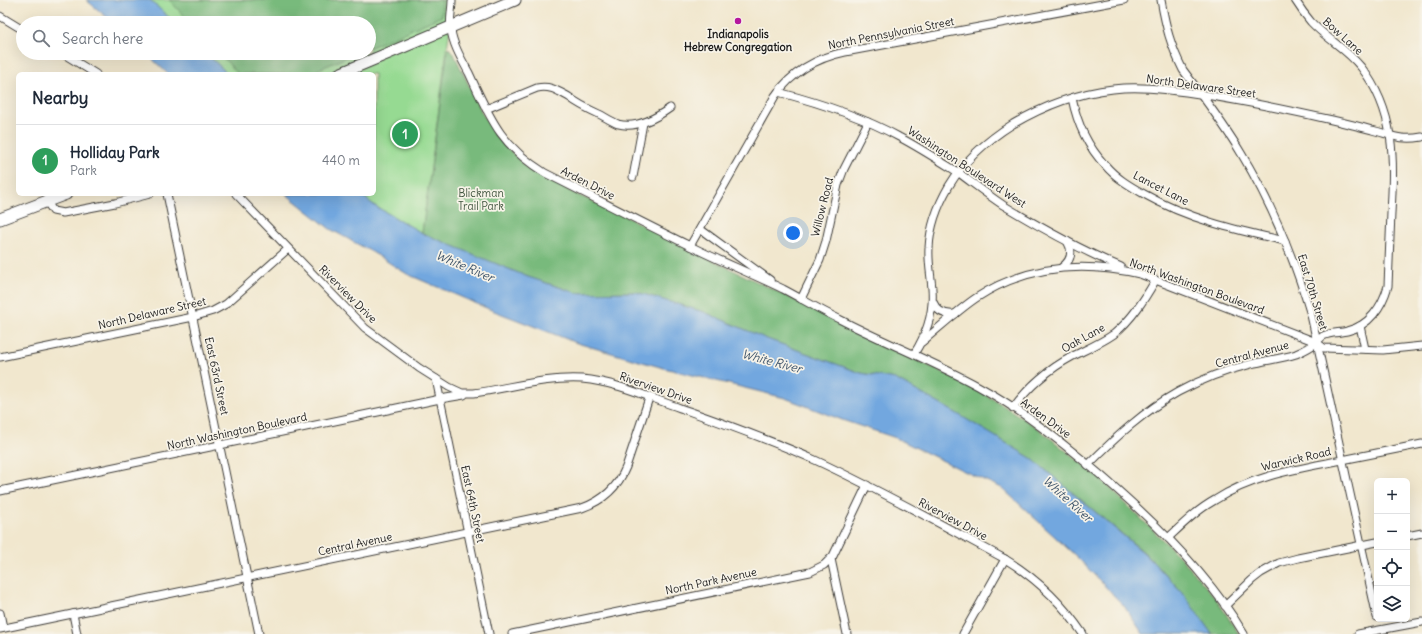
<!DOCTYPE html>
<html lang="en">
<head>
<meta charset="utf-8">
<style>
  :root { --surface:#fff; --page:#f6f6f7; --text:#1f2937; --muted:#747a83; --line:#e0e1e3; --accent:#b45309 }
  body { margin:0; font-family:Delius,sans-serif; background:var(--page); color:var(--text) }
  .controls { position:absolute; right:12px; bottom:12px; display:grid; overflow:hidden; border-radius:6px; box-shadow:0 4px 16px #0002 }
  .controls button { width:36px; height:36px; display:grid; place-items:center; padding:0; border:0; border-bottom:1px solid var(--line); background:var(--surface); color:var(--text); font:20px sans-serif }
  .you { position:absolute; left:793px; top:233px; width:14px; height:14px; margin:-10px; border:3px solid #fff; border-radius:50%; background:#1a73e8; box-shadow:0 0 0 6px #1a73e833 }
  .badge { display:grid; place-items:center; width:26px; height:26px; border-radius:50%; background:var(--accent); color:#fff; font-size:13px; font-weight:700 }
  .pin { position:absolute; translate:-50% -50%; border:2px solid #fff; box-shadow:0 1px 4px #0006 }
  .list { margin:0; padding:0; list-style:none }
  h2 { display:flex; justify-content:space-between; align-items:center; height:52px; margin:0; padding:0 16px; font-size:17px }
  h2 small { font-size:13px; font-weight:400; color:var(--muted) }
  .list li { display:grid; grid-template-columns:26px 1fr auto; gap:12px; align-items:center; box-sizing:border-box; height:72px; padding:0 16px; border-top:1px solid var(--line) }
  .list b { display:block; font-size:15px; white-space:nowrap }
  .list p { margin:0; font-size:13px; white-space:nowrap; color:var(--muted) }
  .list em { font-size:13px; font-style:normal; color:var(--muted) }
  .icon { flex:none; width:22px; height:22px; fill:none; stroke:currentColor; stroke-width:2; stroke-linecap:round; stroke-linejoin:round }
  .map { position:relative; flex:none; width:1422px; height:634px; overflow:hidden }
  .search { position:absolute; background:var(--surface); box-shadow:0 4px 16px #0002; left:16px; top:16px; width:360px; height:44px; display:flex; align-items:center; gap:10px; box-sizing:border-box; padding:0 14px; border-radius:22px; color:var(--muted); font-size:15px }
  .panel { position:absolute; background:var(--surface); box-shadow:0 4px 16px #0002; left:16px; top:72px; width:360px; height:124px; border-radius:6px }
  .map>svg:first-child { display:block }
  .green { fill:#96da92; stroke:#597b57 }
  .forest { fill:#78ba7c; stroke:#4a6b4c }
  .water { fill:#72a7df; stroke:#47627e }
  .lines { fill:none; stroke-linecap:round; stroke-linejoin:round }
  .minor-casing { stroke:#3c3a37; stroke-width:9 }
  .primary-casing { stroke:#3c3a37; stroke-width:13 }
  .minor { stroke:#fff; stroke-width:7 }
  .primary { stroke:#fff; stroke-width:11 }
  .poi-dot { fill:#b5179e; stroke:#f7f3e8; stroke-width:1.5 }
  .labels { text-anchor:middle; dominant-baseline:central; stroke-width:3.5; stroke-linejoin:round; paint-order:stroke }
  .street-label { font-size:11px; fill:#1c1c1c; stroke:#f7f3e8 }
  .poi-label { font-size:11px; font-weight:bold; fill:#1c1c1c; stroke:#f7f3e8 }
  .park-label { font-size:11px; fill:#41553f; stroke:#f7f3e8 }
  .water-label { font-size:12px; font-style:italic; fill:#3e546a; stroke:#f7f3e8 }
</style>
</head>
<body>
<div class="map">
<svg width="1422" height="634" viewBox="0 0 1422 634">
  <rect width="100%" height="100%" fill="#f7f3e8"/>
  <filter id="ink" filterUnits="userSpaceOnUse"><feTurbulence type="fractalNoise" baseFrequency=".025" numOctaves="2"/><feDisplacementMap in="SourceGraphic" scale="8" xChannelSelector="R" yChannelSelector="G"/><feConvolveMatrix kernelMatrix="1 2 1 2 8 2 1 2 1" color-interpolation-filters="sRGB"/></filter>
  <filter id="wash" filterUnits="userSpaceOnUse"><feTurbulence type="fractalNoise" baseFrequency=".012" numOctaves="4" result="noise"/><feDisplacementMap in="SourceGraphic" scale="16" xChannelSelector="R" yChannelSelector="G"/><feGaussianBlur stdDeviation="0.9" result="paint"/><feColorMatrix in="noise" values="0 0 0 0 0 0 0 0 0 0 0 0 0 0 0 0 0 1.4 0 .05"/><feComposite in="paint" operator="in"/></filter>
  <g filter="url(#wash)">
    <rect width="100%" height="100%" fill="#f1e7ce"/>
    <polygon class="green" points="150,0 450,0 450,27 422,233 375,206 360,194 374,194 374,74 228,74 206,53 369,53 369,23 175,23"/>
    <g class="forest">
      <polygon points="169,0 442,0 442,16 369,48 369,23 191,23"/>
      <polygon points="448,47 455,56 481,111 496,136 527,168 580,196 615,211 679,244 803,304 836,321 848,329 964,382 1001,404 1039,429 1102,480 1180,557 1215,597 1239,634 1212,634 1181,591 1145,553 1031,458 956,413 895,379 861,373 767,339 704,312 636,292 577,293 528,277 422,233"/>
      <polygon points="219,53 356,53 308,74 238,74"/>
    </g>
    <g class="water">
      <polygon points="86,0 150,0 175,23 114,23"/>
      <polygon points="146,53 206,53 228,74 168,74"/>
      <polygon points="286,194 360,194 375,206 422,233 528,277 577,293 636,292 704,312 767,339 861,373 895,379 956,413 1031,458 1144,553 1181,591 1212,634 1143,634 1124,606 1078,558 1002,488 966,472 896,438 845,421 785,398 660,367 577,343 489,309 407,274 372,252 330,229"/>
    </g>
  </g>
  <g filter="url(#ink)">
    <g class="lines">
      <g class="minor-casing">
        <g id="minor">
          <path d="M 452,0 C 452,10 449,21 451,30 C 453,45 462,60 469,73 C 490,118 500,145 545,173 C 593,197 641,222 690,246 C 720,261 752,274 783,289 C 802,299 820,310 839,319 C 887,344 938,363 985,390 C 1021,410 1054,436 1085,462 C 1143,510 1206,570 1244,634"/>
          <path d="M 1161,0 C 1166,28 1170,44 1183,70 C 1203,97 1224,124 1241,153 C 1272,204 1294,258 1311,315 L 1377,617"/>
          <polyline points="0,16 23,30"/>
          <polyline points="62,53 96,74"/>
          <path d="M 778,92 C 820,103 861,116 899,137 C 920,148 940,161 959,173 C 974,184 988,195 1003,205 C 1041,228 1081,250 1121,267"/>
          <path d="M 1072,98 C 1077,123 1087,146 1105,165 C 1116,178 1130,186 1144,194 C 1188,219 1236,230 1285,241"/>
          <path d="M 486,109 L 537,88 C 550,85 558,91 569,97 C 578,104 588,109 599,114 C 605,117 611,121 618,124 C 636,129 656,118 670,108"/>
          <polyline points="633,177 643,123"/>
          <polyline points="167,194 259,634"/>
          <path d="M 236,194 L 365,328 L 419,368 L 449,387 L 462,393 L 474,393 C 510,388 545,377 582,379 C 616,382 648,397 680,408 C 725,424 771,440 815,460 C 880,490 942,525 1005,559 C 1036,578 1063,604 1083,634"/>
          <polyline points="47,202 53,211 63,213 115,203 150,194"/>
          <polyline points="700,229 770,280"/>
          <path d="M 690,246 L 775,96 C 793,71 816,58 845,52 L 1124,0"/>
          <path d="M 1062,267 C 1072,260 1073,251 1067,241"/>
          <polyline points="801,299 820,260 826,241 838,185 844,169 868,122"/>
          <path d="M 933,302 C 937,312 945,315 955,314"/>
          <polyline points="1360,326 1365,349"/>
          <path d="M 922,342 C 940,327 957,311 976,298 C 1026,265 1082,261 1140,274 L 1316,342 L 1324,348 L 1383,350 L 1422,346"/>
          <path d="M 914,354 C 926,335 934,313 932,289 C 931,275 928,262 929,248 C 930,226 938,205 949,186 C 964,161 989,139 1013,124 C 1044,106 1077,93 1113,89 C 1137,86 1162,89 1186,92 C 1235,99 1283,109 1332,120 C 1345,123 1358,126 1372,130 C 1392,135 1400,141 1422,137"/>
          <polyline points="0,357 193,317 213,311 226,304 288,249"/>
          <polyline points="436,379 489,634"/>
          <path d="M 1013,408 C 1029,386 1049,369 1073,356 C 1087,349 1101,343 1114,334 C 1132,319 1144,300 1155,281"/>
          <path d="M 1088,465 C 1116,437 1144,411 1178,392 C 1200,380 1226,370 1251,364 C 1266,360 1281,359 1296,354 C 1303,351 1311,347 1317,342 C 1319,340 1321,337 1323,336 C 1330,332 1340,333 1347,331 C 1369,326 1382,307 1388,286 C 1389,262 1390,237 1391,213 C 1394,160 1396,112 1361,67 C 1345,48 1327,39 1311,22 C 1305,15 1300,8 1295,0"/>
          <polyline points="0,491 440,399 464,395"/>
          <polyline points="1407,536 1422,533"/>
          <path d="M 1168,538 C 1183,524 1197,510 1215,500 C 1251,477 1291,470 1332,462 C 1362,456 1392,450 1422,444"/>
          <polyline points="831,559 847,634"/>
          <polyline points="1225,606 1252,580 1261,573 1279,563 1298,558 1377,542"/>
          <polyline points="0,613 3,628"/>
          <polyline points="73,614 77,634"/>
          <path d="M 0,629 L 582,508 C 602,501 618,487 626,467 L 649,398"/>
          <polyline points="512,634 810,572 824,565 833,556 867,485"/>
          <polyline points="963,634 1005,559"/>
          <polyline points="1358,634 1422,622"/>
        </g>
      </g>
      <g class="primary-casing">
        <g id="primary">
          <polyline points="339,74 515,0"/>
          <polyline points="0,219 66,194"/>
        </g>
      </g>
      <use href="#minor" class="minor"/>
      <use href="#primary" class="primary"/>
    </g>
  </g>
  <circle class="poi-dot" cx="738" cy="21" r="4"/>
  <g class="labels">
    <g class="street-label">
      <text transform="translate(891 33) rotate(-11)">North Pennsylvania Street</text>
      <text transform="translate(1343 36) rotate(42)">Bow Lane</text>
      <text transform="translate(1201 86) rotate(8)">North Delaware Street</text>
      <text transform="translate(967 167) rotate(33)">Washington Boulevard West</text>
      <text transform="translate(588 183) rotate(27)">Arden Drive</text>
      <text transform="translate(1161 188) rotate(27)">Lancet Lane</text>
      <text transform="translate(822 207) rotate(-76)">Willow Road</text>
      <text transform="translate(1197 286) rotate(20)">North Washington Boulevard</text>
      <text transform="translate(1313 292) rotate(73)">East 70th Street</text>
      <text transform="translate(348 294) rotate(45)">Riverview Drive</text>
      <text transform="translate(152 313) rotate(-13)">North Delaware Street</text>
      <text transform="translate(1083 338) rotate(-29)">Oak Lane</text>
      <text transform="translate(1252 354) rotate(-15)">Central Avenue</text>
      <text transform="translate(217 376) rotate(78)">East 63rd Street</text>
      <text transform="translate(656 388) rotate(19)">Riverview Drive</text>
      <text transform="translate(1046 418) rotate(36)">Arden Drive</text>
      <text transform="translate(237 431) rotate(-12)">North Washington Boulevard</text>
      <text transform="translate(1296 459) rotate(-13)">Warwick Road</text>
      <text transform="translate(473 504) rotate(78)">East 64th Street</text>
      <text transform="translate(953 519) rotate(28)">Riverview Drive</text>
      <text transform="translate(355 544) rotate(-12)">Central Avenue</text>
      <text transform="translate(711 581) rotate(-12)">North Park Avenue</text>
    </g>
    <g class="poi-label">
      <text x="738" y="34">Indianapolis<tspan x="738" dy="13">Hebrew Congregation</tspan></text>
    </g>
    <g class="park-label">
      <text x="481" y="193">Blickman<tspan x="481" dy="13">Trail Park</tspan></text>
    </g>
    <g class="water-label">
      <text transform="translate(465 266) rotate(23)">White River</text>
      <text transform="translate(772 361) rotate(15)">White River</text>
      <text transform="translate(1068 499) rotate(42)">White River</text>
    </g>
  </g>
</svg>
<div class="controls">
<button>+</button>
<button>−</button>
<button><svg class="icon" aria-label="locate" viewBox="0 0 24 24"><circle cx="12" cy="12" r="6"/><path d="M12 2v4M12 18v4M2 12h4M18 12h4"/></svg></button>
<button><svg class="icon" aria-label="layers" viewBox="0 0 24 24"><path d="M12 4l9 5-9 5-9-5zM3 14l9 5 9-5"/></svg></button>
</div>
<div class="you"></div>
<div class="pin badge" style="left:405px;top:134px;background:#2e9e5b">1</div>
<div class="search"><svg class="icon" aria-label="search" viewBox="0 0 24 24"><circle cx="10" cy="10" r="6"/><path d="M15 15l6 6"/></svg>Search here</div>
<section class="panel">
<h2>Nearby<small></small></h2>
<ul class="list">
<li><span class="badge" style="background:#2e9e5b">1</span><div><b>Holliday Park</b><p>Park</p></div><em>440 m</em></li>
</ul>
</section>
</div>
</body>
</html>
